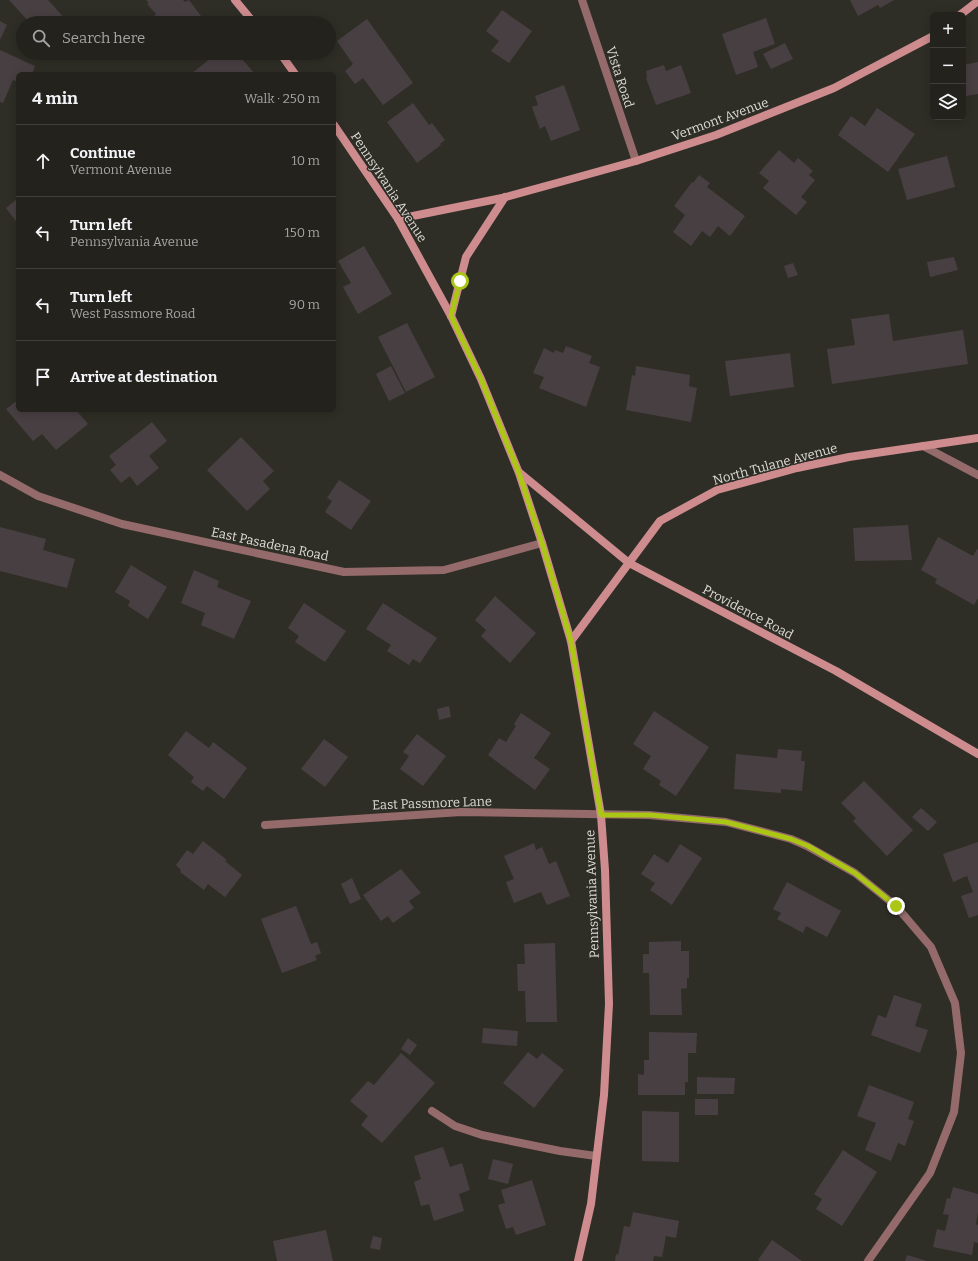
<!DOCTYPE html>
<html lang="en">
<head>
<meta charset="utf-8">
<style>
  :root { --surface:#23221c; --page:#2b2a25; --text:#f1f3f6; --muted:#a3a4a3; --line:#403f3b }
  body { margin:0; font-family:Bitter,serif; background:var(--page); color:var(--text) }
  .controls { position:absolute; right:12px; top:12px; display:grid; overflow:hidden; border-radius:6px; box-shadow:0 2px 10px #0003 }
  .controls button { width:36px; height:36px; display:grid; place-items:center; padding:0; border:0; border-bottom:1px solid var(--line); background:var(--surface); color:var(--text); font:20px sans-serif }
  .stop { position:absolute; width:12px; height:12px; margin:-9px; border:3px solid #abc615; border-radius:50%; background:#fff }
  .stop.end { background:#abc615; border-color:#fff; box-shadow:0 1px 4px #0008 }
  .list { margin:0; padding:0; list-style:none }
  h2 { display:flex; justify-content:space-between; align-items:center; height:52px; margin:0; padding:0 16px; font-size:17px }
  h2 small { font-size:13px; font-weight:400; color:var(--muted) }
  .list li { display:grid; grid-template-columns:26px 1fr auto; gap:12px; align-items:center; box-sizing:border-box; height:72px; padding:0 16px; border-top:1px solid var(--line) }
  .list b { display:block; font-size:15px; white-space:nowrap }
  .list p { margin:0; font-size:13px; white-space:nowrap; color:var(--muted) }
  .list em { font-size:13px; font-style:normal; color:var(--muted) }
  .icon { flex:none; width:22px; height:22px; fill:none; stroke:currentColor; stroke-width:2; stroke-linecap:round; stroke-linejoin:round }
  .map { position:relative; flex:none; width:978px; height:1261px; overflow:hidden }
  .search { position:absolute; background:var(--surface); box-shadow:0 2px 10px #0003; left:16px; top:16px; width:320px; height:44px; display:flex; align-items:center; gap:10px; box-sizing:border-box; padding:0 14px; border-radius:22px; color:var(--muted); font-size:15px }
  .panel { position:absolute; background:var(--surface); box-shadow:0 2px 10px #0003; left:16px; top:72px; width:320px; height:340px; border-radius:6px }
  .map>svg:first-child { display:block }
  .building { fill:#483f42 }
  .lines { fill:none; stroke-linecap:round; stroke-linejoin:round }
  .lane { stroke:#946a6b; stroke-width:8 }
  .street { stroke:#946a6b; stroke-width:8 }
  .secondary { stroke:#ce8c8e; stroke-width:8 }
  .route { stroke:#abc615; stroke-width:5 }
  .labels { text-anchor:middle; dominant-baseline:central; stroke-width:3; stroke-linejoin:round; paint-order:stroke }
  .street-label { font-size:13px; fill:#dcdbd6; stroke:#2f2e26 }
</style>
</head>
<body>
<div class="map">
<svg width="978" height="1261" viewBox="0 0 978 1261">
  <rect width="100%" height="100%" fill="#2f2e26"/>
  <g class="building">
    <polygon points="9,0 48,0 69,23 30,23"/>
    <polygon points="146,0 183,0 185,2 189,0 201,16 199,17 201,20 197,23 152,23 150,20 156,14 147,4 149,3"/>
    <polygon points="850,0 894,0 880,8 878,5 858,16"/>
    <polygon points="502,10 532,31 509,63 491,51 499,41 486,31"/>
    <polygon points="766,18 775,44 753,52 758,67 736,75 722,34"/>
    <polygon points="367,19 413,83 383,105 363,78 355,84 345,71 353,64 337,41"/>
    <polygon points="0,21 7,25 0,40"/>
    <polygon points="785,43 793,59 771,69 763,54"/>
    <polygon points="0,50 35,66 32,74 18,74 18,82 13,80 3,103 0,102"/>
    <polygon points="217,53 237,53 255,74 191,74"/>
    <polygon points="978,62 978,94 966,96 963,81 963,65"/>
    <polygon points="664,65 666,71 681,65 691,93 656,105 646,78 647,77 646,71"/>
    <polygon points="564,85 580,130 551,141 545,126 540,129 532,107 538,105 535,96"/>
    <polygon points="413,103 429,125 432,123 445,140 440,144 441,145 417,163 387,122"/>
    <polygon points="877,108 915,134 888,172 838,135 851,116 865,126"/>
    <polygon points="779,150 794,163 798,158 813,171 809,175 815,180 801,197 807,202 796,215 763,188 769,181 759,173"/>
    <polygon points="947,156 955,187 907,200 898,169"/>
    <polygon points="699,175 710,183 707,187 745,216 730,236 718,226 710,237 702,231 691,246 673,232 685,215 674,206 692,182 693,183"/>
    <polygon points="18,198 18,224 6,208"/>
    <polygon points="364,246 392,294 358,314 343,287 351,283 338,261"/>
    <polygon points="954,257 958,270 930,277 927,262"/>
    <polygon points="793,263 798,275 788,278 784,266"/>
    <polygon points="889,314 893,341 963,330 968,364 832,384 827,349 855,345 851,319"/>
    <polygon points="407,323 435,377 406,392 378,337"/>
    <polygon points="566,346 592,356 589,363 600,367 586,407 539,388 544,377 533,373 544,348 554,353 555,350 563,353"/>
    <polygon points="790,353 794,387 730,396 725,361"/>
    <polygon points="391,366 405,393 389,401 376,374"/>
    <polygon points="636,366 690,375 689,386 697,388 691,422 626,410 632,375 635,376"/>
    <polygon points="18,400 18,410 76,410 88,424 56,450 42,434 33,441 6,409"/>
    <polygon points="152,422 167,441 149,456 159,468 137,486 130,476 121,483 110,470 116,465 109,456"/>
    <polygon points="241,437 274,471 263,481 270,489 247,511 207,470"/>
    <polygon points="339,480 371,501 351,530 325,512 332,501 327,498"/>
    <polygon points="908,525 912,560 855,561 853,528"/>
    <polygon points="0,527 46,539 43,550 75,559 67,588 0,571"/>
    <polygon points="938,537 973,556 977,549 978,550 978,598 974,605 935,583 937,579 921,570"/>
    <polygon points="131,565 167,587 148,619 128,606 130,601 115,592"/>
    <polygon points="194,570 219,581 217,587 251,601 234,639 201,625 205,613 181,603"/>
    <polygon points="495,596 536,633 510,663 481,636 486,630 475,620"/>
    <polygon points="304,603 346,631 325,662 295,642 299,636 288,628"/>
    <polygon points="383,603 437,638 420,663 413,659 409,665 387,651 391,645 366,629"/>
    <polygon points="449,706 451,717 439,720 437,709"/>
    <polygon points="654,711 709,747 676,796 659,785 661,781 643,769 651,756 633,744"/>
    <polygon points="521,713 551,733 534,758 550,769 535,790 488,755 499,738 506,742 516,726 514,724"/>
    <polygon points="186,731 209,748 213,742 247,768 224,799 207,786 203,791 191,782 194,777 168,755"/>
    <polygon points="417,734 446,756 423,786 400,769 409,756 403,752"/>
    <polygon points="324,739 348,757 325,787 301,769"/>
    <polygon points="778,749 802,751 801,761 805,761 802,791 781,789 781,793 734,789 736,754 777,758"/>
    <polygon points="864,781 913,830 887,856 853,821 856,818 841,803"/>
    <polygon points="921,808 937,822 928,831 912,817"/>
    <polygon points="203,841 227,860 225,861 242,875 225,897 208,884 204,890 180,872 181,870 176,865 187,850 193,854"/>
    <polygon points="978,842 978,915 969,918 961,896 973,892 967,876 953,882 943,854"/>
    <polygon points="534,843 536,850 542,847 549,864 556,861 570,896 547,905 541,892 514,903 506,882 514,879 504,856"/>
    <polygon points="680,844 702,858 672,905 650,890 655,883 641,874 654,854 668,863"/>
    <polygon points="401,869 421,893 409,901 414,908 393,923 388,916 381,921 363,895"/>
    <polygon points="352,878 361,899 350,904 341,884"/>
    <polygon points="787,882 841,911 827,937 806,926 803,933 777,919 781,913 773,909"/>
    <polygon points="296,906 311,944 317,942 321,953 315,956 317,960 282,973 261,919"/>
    <polygon points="681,941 681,951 689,951 689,978 687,978 687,988 681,989 682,1015 650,1015 649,973 643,973 643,954 649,954 649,942"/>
    <polygon points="555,943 557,1022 526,1022 525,991 518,991 517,964 525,964 524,944"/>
    <polygon points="894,995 922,1004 915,1026 928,1030 920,1053 871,1035 878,1015 886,1018"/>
    <polygon points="483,1028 518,1031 517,1046 482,1043"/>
    <polygon points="649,1032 697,1033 696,1053 688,1053 688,1082 685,1082 685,1095 638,1095 638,1074 644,1075 644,1060 649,1060"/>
    <polygon points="408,1038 417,1045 410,1055 401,1049"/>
    <polygon points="528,1052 537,1059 542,1053 564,1070 534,1108 503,1083"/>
    <polygon points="401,1053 435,1083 382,1143 361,1125 368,1116 350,1101 368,1081 374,1085"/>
    <polygon points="697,1077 735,1078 734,1094 697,1094"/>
    <polygon points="869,1085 914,1102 908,1119 914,1121 905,1146 898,1143 891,1161 865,1150 876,1123 857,1116"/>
    <rect x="695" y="1099" width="23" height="16"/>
    <polygon points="642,1111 679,1112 679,1162 642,1161"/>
    <polygon points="443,1147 450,1167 462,1163 470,1190 459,1194 464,1211 434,1221 429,1204 421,1206 414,1182 421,1179 414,1156"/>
    <polygon points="843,1150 877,1172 842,1226 816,1209 822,1199 814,1194"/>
    <polygon points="493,1159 513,1164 508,1184 488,1179"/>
    <polygon points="532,1180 546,1225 516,1235 513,1227 506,1229 498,1205 505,1203 501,1190"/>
    <polygon points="953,1187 978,1194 978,1212 976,1224 978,1225 978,1243 974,1242 972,1255 933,1247 937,1229 945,1231 949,1215 943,1214 947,1198 950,1199"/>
    <polygon points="633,1212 679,1221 676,1238 666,1236 662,1257 654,1256 653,1261 615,1261 616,1254 618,1255 624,1226 630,1227"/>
    <polygon points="326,1230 333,1261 277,1261 273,1241"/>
    <polygon points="373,1236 382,1238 380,1250 370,1248"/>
    <polygon points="772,1240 802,1261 760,1261 758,1260"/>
    <polygon points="907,1255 927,1261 905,1261"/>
  </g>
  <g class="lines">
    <polyline class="lane" points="432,1111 455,1126 482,1135 560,1151 596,1156"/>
    <g class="street">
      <polyline points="582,0 636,161"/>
      <polyline points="923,446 978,475"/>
      <polyline points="0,475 38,496 122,524 344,572 444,570 542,543"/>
      <polyline points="265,825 461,812 649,815 726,822 791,839 807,846 855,873 896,906 931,947 955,1003 961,1053 954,1112 930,1173 868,1261"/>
    </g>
    <g class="secondary">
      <polyline points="235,0 254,23"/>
      <polyline points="960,15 978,1"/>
      <polyline points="280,53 295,74"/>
      <polyline points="334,125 398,219 451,316 481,379 519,473 542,543 571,641 601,815 605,870 609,1004 604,1095 591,1204 578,1261"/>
      <polyline points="398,219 502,198 564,181 636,161 716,135 834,88 933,36"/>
      <polyline points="451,316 466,257 505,197"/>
      <polyline points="520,473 629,563 836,671 978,754"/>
      <polyline points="571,641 660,521 717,490 797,468 849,457 978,438"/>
    </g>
  </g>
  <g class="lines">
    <polyline class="route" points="460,281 451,316 481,379 519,473 542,543 571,641 601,815 650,815 726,822 791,839 808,846 855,873 896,906"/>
  </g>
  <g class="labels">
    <g class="street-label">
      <text transform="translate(620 77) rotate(72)">Vista Road</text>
      <text transform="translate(720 119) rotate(-20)">Vermont Avenue</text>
      <text transform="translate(389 187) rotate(57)">Pennsylvania Avenue</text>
      <text transform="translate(775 464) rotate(-15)">North Tulane Avenue</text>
      <text transform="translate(270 544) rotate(12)">East Pasadena Road</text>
      <text transform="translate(748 612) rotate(28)">Providence Road</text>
      <text transform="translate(432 803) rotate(-2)">East Passmore Lane</text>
      <text transform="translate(592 894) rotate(-92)">Pennsylvania Avenue</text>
    </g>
  </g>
</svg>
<div class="controls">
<button>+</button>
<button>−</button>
<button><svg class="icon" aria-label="layers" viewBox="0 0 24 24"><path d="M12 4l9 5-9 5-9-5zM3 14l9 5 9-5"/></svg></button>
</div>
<div class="stop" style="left:460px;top:281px"></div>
<div class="stop end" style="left:896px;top:906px"></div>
<div class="search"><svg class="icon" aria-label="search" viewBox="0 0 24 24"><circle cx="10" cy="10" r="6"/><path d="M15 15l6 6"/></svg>Search here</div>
<section class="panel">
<h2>4 min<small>Walk · 250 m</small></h2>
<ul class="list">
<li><svg class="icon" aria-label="ahead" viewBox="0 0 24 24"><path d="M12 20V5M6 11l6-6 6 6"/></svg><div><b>Continue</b><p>Vermont Avenue</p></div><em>10 m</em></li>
<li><svg class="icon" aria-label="left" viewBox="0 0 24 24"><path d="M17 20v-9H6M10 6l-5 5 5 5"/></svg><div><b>Turn left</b><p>Pennsylvania Avenue</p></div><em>150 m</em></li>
<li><svg class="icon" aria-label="left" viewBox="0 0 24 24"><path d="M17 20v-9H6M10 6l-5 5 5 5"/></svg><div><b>Turn left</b><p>West Passmore Road</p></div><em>90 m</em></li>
<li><svg class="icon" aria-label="arrive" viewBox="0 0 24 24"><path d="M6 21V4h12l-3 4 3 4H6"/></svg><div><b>Arrive at destination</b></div></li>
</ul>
</section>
</div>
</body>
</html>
